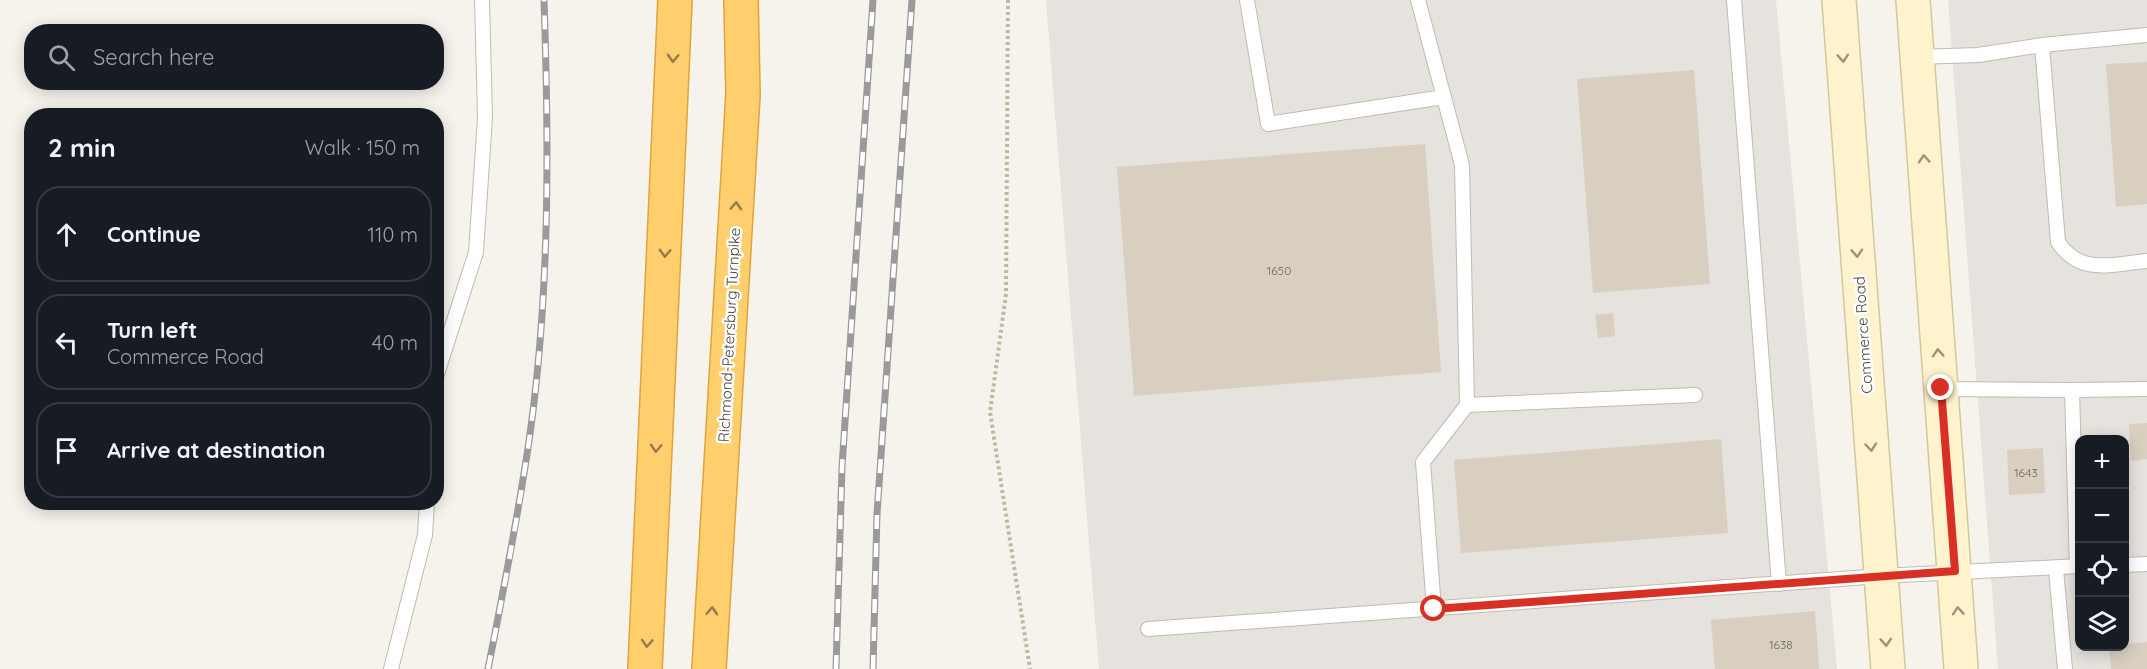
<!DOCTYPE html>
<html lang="en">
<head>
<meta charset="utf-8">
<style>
  :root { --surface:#171b24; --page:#20242c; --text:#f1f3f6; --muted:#9ea1a6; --line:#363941 }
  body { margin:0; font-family:Quicksand,sans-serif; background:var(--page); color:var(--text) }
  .controls { position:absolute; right:18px; bottom:18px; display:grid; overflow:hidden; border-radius:12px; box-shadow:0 3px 15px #0003 }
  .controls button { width:54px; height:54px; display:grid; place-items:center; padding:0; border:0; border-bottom:2px solid var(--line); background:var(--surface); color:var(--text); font:30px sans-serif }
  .stop { position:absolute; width:18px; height:18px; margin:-14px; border:4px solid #d93025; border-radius:50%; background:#fff }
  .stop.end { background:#d93025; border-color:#fff; box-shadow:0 2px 6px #0008 }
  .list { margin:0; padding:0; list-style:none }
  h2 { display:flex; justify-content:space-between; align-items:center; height:78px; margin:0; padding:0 24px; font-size:26px }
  h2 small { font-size:20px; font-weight:400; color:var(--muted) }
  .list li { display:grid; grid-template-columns:39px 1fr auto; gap:18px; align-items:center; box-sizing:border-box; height:96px; margin:0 12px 12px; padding:0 12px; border:2px solid var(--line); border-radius:24px }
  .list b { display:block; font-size:22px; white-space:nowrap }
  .list p { margin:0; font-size:20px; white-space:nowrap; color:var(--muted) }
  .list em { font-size:20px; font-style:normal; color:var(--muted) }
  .icon { flex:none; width:33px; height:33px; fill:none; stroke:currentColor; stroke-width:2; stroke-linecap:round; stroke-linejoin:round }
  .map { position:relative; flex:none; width:2147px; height:669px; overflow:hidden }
  .search { position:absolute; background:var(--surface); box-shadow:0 3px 15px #0003; left:24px; top:24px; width:420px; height:66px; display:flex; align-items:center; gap:15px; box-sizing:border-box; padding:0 21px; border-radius:24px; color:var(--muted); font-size:22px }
  .panel { position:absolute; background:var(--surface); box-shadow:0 3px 15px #0003; left:24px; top:108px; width:420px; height:402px; border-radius:24px }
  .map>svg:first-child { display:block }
  .industrial { fill:#e6e2dd; fill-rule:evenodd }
  .building { fill:#d8cfc1 }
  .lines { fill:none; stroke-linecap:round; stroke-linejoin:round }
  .service-casing { stroke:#c2bbae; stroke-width:16 }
  .secondary-casing { stroke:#d6c79b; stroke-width:36 }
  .motorway-casing { stroke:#e0a43c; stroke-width:36 }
  .path { stroke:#c4b79f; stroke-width:4; stroke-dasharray:3 3; stroke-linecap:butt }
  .service { stroke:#fff; stroke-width:14 }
  .secondary { stroke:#fff3cd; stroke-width:33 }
  .motorway { stroke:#ffcf6e; stroke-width:33 }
  .rail-casing { stroke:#9a9a9a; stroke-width:7 }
  .rail { stroke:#fff; stroke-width:4.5; stroke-dasharray:14; stroke-linecap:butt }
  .oneway { stroke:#937c4e }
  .oneway2 { stroke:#9c937c }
  .route { stroke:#d93025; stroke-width:8 }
  .labels { text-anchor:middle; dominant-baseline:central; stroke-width:5; stroke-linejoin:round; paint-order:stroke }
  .number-label { font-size:12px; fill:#6e675b }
  .street-label { font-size:15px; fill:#4b4439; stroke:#fff }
</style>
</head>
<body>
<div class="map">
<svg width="2147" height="669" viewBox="0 0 2147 669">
  <rect width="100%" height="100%" fill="#f6f3ec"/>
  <g class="industrial">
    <polygon points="1046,0 1776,0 1837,669 1099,669"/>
    <path d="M 1948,0 L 2147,0 L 2147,669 L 1998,669 ZM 2080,440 L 2124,440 L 2124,646 L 2080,646 Z"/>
  </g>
  <g class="building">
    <polygon points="2147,62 2147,204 2116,207 2106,64"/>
    <polygon points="1694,70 1710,284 1593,293 1577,79"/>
    <polygon points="1425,144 1441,372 1134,396 1117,167"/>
    <polygon points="1613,313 1615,336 1598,338 1595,315"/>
    <polygon points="2147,423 2147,459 2131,461 2129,424"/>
    <polygon points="1721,439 1728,533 1461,553 1454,460"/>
    <polygon points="2043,448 2045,493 2009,495 2007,450"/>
    <polygon points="1815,611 1819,669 1715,669 1711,620"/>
    <polygon points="2147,642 2147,669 2111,669 2109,646"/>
  </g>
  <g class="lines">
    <g class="service-casing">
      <g id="service">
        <polyline points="1247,0 1268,124 1444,97"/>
        <polyline points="1418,0 1462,165 1467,405 1695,395"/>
        <polyline points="1734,0 1779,584"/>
        <polyline points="2042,45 2147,35"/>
        <path d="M 1917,57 L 1978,55 L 2042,45 L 2058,242 C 2080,276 2112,264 2147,261"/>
        <polyline points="436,377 476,252 485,118 482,0"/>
        <polyline points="1941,389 2072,390 2077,566"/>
        <polyline points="2072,390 2147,389"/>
        <polyline points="2124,565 2147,564"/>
        <polyline points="2056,569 2065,669"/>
        <polyline points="1434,609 1423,462 1467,405"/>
        <polyline points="1148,629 1881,576 2080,566"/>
        <polyline points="391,669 425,535 427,502"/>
      </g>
    </g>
    <g class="secondary-casing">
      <g id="secondary">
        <polyline points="1839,0 1888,669"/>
        <polyline points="1913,0 1961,669"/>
      </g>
    </g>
    <g class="motorway-casing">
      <g id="motorway">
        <polyline points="645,669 675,0"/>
        <polyline points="709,669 743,94 741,0"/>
      </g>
    </g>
    <polyline class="path" points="1008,0 1006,294 990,412 1030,669"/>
    <use href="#service" class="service"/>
    <use href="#secondary" class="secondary"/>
    <use href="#motorway" class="motorway"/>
    <g class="rail-casing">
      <g id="rail">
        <path d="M 488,669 C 503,593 518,517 529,441 C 550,295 549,146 544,0"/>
        <polyline points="836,669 842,467 873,0"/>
        <polyline points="873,669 877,514 912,0"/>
      </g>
    </g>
    <use href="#rail" class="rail"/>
  </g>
  <defs><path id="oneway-chevron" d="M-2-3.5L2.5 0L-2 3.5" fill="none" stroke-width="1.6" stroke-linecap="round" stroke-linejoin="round" transform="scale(1.5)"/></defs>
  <g class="oneway">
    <use href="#oneway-chevron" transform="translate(673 58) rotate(92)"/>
    <use href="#oneway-chevron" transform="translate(736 206) rotate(-87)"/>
    <use href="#oneway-chevron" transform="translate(665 253) rotate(92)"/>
    <use href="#oneway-chevron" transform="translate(656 448) rotate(92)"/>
    <use href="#oneway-chevron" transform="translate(712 611) rotate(-87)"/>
    <use href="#oneway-chevron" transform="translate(647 643) rotate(94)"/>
  </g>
  <g class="oneway2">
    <use href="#oneway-chevron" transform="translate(1843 58) rotate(86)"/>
    <use href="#oneway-chevron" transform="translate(1924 159) rotate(-94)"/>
    <use href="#oneway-chevron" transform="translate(1857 253) rotate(86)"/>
    <use href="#oneway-chevron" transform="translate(1938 353) rotate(-94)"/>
    <use href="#oneway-chevron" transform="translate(1871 447) rotate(85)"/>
    <use href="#oneway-chevron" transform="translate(1958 611) rotate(-94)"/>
    <use href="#oneway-chevron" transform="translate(1886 642) rotate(86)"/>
  </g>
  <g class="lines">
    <polyline class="route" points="1434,609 1955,571 1941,388"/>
  </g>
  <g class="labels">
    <g class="number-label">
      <text x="1279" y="270">1650</text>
      <text x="2026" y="472">1643</text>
      <text x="1781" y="644">1638</text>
    </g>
    <g class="street-label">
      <text transform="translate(729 335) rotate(-87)">Richmond-Petersburg Turnpike</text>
      <text transform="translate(1863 335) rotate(-94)">Commerce Road</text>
    </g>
  </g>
</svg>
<div class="controls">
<button>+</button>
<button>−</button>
<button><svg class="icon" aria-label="locate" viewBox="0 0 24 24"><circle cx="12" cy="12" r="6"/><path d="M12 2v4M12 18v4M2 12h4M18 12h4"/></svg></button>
<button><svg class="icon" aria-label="layers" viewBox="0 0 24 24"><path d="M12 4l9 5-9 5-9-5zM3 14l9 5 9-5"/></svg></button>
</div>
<div class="stop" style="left:1434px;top:609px"></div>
<div class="stop end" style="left:1941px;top:388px"></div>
<div class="search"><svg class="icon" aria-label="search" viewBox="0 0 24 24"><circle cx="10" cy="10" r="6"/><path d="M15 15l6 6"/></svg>Search here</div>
<section class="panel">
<h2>2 min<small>Walk · 150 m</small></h2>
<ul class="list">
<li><svg class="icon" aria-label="ahead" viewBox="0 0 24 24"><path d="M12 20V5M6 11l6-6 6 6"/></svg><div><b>Continue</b></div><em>110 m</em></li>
<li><svg class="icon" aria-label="left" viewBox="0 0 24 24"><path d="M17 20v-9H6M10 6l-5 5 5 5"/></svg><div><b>Turn left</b><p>Commerce Road</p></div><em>40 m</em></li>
<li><svg class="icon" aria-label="arrive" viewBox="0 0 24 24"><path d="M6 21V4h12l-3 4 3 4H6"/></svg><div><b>Arrive at destination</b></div></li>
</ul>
</section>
</div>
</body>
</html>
